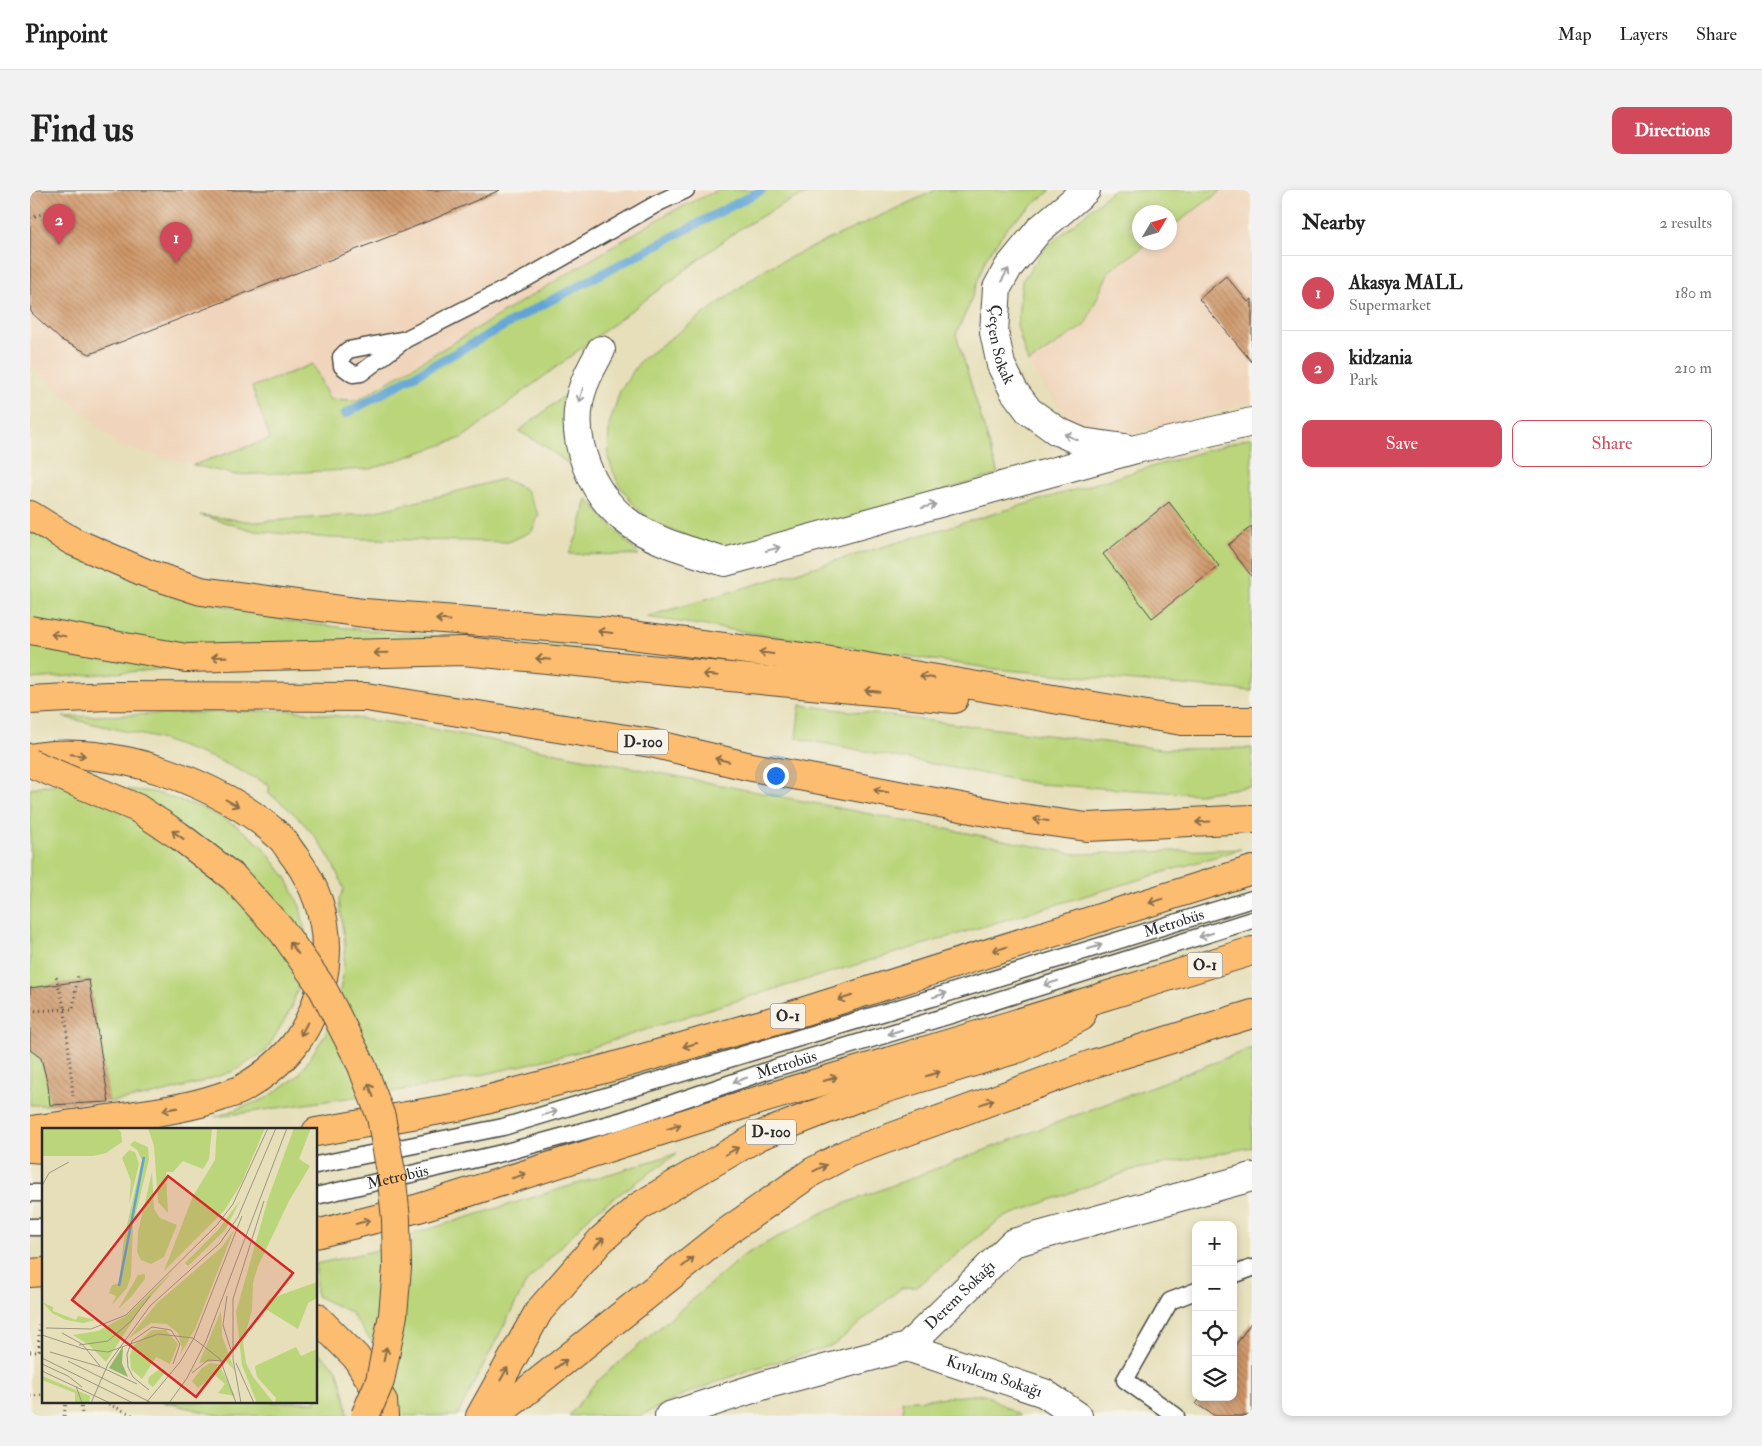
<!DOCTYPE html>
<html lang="en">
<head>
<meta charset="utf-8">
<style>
  :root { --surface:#fff; --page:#f2f2f2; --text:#222; --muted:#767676; --line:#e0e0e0; --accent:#d1495b }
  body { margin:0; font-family:"IM FELL Double Pica",serif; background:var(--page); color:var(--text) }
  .controls { position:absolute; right:15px; bottom:15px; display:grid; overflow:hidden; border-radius:10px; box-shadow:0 2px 8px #0003 }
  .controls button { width:45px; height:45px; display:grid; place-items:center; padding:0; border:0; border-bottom:1px solid var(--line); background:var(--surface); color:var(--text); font:25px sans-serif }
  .compass { position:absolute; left:1102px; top:15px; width:45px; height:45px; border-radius:50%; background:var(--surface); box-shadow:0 2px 8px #0003; rotate:52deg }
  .you { position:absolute; left:745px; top:585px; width:18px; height:18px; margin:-12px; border:4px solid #fff; border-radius:50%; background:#1a73e8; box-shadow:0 0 0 8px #1a73e833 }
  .badge { display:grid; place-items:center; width:32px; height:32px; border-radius:50%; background:var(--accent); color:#fff; font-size:16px; font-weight:700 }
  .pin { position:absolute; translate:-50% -41px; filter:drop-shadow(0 1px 2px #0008) }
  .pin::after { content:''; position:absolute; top:26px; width:18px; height:15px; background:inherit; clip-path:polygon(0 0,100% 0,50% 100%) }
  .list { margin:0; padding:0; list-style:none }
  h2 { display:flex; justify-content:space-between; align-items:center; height:65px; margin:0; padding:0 20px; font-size:21px }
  h2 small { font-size:16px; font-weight:400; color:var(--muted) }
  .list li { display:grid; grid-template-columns:32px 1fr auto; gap:15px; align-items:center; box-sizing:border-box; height:75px; padding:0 20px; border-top:1px solid var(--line) }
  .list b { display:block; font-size:19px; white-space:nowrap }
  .list p { margin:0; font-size:16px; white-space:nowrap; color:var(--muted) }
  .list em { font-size:16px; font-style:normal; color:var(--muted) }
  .actions { display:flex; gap:10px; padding:15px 20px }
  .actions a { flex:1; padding:11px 0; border:1px solid var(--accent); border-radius:10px; text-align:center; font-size:18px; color:var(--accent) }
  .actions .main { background:var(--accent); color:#fff }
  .icon { flex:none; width:28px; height:28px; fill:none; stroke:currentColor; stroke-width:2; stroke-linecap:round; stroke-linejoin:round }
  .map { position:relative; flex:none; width:1222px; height:1226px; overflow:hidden; border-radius:10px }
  header { display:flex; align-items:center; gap:30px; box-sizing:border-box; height:70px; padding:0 25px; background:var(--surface); border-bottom:1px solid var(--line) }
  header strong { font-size:24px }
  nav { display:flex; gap:28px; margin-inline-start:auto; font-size:18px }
  .intro { display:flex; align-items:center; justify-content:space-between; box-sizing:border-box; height:120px; padding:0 30px }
  h1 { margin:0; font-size:35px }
  .button { padding:12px 22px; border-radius:10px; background:var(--accent); color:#fff; font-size:18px; font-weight:700 }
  main { display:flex; gap:30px; padding:0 30px }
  aside { flex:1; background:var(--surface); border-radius:10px; box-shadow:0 2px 8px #0003 }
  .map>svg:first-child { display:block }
  .built { fill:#f0d5bc }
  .green { fill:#bad57a; stroke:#728052 }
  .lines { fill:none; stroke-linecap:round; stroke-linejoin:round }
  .stream { stroke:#60a4d5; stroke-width:9 }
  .building { fill:url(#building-back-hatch) }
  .lane-casing { stroke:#474640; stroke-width:19 }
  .street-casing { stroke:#474640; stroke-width:30 }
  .highway-casing { stroke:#474640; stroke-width:30 }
  .path { stroke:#474640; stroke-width:3; stroke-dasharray:1 4; stroke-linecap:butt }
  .lane { stroke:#fff; stroke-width:16 }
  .street { stroke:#fff; stroke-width:28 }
  .highway { stroke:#fcbd6f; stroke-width:28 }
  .highway-bridge-casing { stroke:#474640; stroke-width:30; stroke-linecap:butt }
  .highway-bridge { stroke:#fcbd6f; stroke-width:28 }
  .oneway { stroke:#a0a0a0 }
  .oneway2 { stroke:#896d4a }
  .labels { text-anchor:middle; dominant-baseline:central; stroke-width:5; stroke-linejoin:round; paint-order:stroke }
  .shield { fill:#f7f3e8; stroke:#686764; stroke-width:1 }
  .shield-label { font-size:15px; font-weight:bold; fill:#2b2b2b }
  .street-label { font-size:16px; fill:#2b2b2b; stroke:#f7f3e8 }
  .inset-river { fill:none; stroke:#60a4d5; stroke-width:2.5 }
  .inset-road { fill:none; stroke:#9b9781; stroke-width:1 }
  .view { fill:#d62828; fill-opacity:0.15; stroke:#d62828; stroke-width:2.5 }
  .inset-edge { fill:none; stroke:#2b2b2b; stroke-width:2.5 }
</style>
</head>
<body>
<header>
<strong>Pinpoint</strong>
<nav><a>Map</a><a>Layers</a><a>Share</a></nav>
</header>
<div class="intro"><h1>Find us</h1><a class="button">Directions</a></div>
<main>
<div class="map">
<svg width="1222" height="1226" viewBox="0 0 1222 1226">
  <defs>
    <pattern id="building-back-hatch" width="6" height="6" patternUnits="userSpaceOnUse" patternTransform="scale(1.25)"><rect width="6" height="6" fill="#cf9769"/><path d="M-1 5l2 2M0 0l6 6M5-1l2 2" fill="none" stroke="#a87b57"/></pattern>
  </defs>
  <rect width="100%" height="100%" fill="#f7f3e8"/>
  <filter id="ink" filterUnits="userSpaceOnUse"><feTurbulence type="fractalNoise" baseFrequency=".02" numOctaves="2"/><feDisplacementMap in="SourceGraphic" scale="10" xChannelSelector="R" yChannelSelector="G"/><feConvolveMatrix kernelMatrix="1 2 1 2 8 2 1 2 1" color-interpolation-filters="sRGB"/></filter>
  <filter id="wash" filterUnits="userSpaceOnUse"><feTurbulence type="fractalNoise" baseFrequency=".0096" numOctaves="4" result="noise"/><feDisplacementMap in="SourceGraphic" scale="20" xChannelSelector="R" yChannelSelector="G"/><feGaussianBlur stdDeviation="1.12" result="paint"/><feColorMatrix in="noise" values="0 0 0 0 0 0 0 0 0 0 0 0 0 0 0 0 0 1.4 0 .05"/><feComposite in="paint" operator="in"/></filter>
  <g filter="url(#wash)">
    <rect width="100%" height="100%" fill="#e6dfba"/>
    <g class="built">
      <polygon points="0,0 784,0 753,14 708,40 432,248 341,279 206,285 91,257 2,177 0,172"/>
      <polygon points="1192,0 1222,0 1222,212 1094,246 1036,225 998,173 1055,135 1079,81 1119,53 1140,52 1140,38"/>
      <polygon points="872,1211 874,1226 822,1226"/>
    </g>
    <g class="green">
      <polygon points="688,0 784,0 753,14 708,40 432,248 341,279 206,285 163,275 240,249 222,197 283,174 299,209 328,210 635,25"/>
      <polygon points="906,0 1021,0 979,35 956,68 938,118 926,144 968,284 704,363 676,354 622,332 602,313 588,293 578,268 579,236 590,201 611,170 735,79"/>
      <polygon points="1083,0 1192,0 1140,38 1140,22 1110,22 1110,52 1119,53 1079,81 1055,135 998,173 987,136 992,91 1015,59"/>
      <polygon points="538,203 544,278 516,257 489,241"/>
      <polygon points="1222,247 1222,501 965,479 616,427"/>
      <polygon points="473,289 495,299 509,325 502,341 479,352 300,348 225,341 170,325 225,332 334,324 406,307"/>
      <polygon points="557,309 609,365 539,364 550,339"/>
      <polygon points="0,340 164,409 264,432 363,443 538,457 672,480 283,463 113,481 0,489"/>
      <polygon points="770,515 1132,559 1222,558 1222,596 1169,604 1008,594 766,548"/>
      <path d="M 260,520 L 388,536 L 1045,664 L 1211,659 L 679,819 L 548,862 L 414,894 L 185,927 L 235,909 L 268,886 L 295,845 L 308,810 L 313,785 L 315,756 L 309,709 L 314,699 C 309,688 305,677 299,667 C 284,642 262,619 238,603 L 240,595 L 186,569 L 130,549 L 33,527 Z"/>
      <polygon points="14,595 52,595 124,602 173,618 207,636 232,656 257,689 270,717 277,750 275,773 262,817 236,861 204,881 165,894 123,905 79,912 59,790 0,798 0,599"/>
      <polygon points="1222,858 1222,957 1102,980 972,1028 886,1097 871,1098 804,1155 716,1181 653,1205 610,1226 539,1226 564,1194 714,1065 798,1020"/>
      <polygon points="0,860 11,868 18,895 20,915 0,915"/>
      <polygon points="648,963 564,1022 496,1093 427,1226 368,1226 353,1167 320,1122 286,1106 286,1074 384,1052 383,1044"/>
      <polygon points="286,1160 307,1179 315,1206 318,1226 192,1226 133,1212 286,1212"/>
      <polygon points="955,1204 990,1226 874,1226 872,1211"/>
    </g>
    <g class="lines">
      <polyline class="stream" points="315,224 510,116 732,0"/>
    </g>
    <g id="blocks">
      <g class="building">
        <polygon points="0,0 470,0 404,29 60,164 31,150 1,122 0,117"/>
        <polygon points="1196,86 1218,112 1222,109 1222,172 1169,109"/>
        <polygon points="1139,312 1189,376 1122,428 1073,364"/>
        <polygon points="1222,336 1222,387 1198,355"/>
        <polygon points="59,790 79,912 20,915 18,895 11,868 0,860 0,798"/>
        <polygon points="1222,1131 1222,1226 1185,1226 1166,1214 1171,1207 1203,1207 1203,1159"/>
      </g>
    </g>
  </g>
  <g filter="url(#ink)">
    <use href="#blocks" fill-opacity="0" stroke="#474640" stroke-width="1"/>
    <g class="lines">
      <g class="lane-casing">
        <g id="lane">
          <polyline points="376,149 318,160 311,167 312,176 323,184 331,183 376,149 497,88 628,13 656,0"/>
          <path id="s1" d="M 286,975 L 473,937 L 915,804 L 1222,709"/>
          <polyline points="0,1003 14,1003"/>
          <path id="s2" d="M 286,1006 L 472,963 L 590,931 L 745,878 L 924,824 L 1222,730"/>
          <polyline points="0,1037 14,1037"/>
          <polyline points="1203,1085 1222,1078"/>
          <polyline points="1146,1226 1095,1190 1140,1111 1166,1101"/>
        </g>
      </g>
      <g class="street-casing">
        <g id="street">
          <path id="s3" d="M 1056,0 L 1009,40 L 978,78 L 967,98 L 964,142 L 971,175 L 984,201 L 999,221 L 1027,241 L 1052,252 L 1095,258"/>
          <path d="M 571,160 C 562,177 552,194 549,213 C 542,255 562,303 594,329 C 622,352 662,361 695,372 L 1106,259 L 1222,232"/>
          <path id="s4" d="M 877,1157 L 1014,1203 L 1048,1226"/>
          <path id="s5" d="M 639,1226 L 738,1194 L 877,1157 L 983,1053 L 1222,987"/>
        </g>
      </g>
      <g class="highway-casing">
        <g id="highway">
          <polyline points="0,325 42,351 116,383 171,401 334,423 570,441 795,470 1152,531 1222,531"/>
          <polyline points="649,482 924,509"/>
          <polyline points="0,510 77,506 336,507 621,553 717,576 978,626 1057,637 1222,629"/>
          <path d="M 0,568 C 80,552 193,593 251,648 C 256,653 260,661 265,667 C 293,706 303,749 291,797 C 279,844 256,872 215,897 C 208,902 198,904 190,907 C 158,918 126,922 93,927 C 62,931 31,936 0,940"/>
          <polyline points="286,942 433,916 582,877 746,830 1222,680"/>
          <polyline points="0,958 14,959"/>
          <polyline points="286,1044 389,1018 716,914 981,835 1222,761"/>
          <polyline points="0,1083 14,1082"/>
          <polyline points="286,1127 326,1167 353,1211 354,1226"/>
          <polyline points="450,1226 509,1121 571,1050 608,1017 649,992 729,946 834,905 990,858 1051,827"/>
          <polyline points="465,1226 695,1043 782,982 818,963 1065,873 1222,824"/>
        </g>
      </g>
      <g class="path">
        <polyline points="0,28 26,19"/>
        <polyline points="26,787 35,820 43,906"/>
        <polyline points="0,821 43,819 48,785"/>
        <polyline points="0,1162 9,1162 9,1134 14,1134"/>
        <polyline points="0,1206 14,1205"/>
        <polyline points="51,1212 52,1226"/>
        <polyline points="74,1212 105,1226"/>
        <polyline points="34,1226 36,1212"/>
      </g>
      <use href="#lane" class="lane"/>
      <use href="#street" class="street"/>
      <use href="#highway" class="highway"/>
      <g class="highway-bridge-casing">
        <g id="highway-bridge">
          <polyline points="0,440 156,468 433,461 649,482"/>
          <polyline points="0,573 107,618 148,645 204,688 253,742 293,799 332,876 351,927 361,982 366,1029 367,1078 363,1125 350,1191 335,1226"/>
        </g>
      </g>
      <use href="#highway-bridge" class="highway-bridge"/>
    </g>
    <defs><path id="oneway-shaft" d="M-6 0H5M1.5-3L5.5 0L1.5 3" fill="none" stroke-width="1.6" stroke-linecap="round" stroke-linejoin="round" transform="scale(1.25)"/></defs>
    <g class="oneway">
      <use href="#oneway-shaft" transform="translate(975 85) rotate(-60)"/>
      <use href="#oneway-shaft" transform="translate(551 205) rotate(106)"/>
      <use href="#oneway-shaft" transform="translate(1041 247) rotate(-156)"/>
      <use href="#oneway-shaft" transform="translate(899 316) rotate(-15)"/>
      <use href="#oneway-shaft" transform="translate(743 359) rotate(-15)"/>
      <use href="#oneway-shaft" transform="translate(1176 745) rotate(162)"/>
      <use href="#oneway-shaft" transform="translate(1065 757) rotate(-17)"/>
      <use href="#oneway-shaft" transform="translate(1021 793) rotate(162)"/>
      <use href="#oneway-shaft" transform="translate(910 805) rotate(-17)"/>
      <use href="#oneway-shaft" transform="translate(865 842) rotate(163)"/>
      <use href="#oneway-shaft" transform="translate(710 890) rotate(161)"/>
      <use href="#oneway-shaft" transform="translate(520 923) rotate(-17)"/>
    </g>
    <g class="oneway2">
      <use href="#oneway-shaft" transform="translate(413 430) rotate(-176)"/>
      <use href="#oneway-shaft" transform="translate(575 442) rotate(-173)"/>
      <use href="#oneway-shaft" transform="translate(28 445) rotate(-170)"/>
      <use href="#oneway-shaft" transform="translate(351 463) rotate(179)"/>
      <use href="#oneway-shaft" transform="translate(736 463) rotate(-173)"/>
      <use href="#oneway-shaft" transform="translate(189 467) rotate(179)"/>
      <use href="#oneway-shaft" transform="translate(513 469) rotate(-174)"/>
      <use href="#oneway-shaft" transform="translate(680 485) rotate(-174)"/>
      <use href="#oneway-shaft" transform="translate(897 487) rotate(-170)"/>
      <use href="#oneway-shaft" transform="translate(842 501) rotate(-174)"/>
      <use href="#oneway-shaft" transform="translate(48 565) rotate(6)"/>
      <use href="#oneway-shaft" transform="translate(692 570) rotate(-167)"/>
      <use href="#oneway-shaft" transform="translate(851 601) rotate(-169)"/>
      <use href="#oneway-shaft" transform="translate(202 613) rotate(28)"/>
      <use href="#oneway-shaft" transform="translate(1011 630) rotate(-172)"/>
      <use href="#oneway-shaft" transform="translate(1173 632) rotate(177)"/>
      <use href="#oneway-shaft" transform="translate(148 645) rotate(-144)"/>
      <use href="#oneway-shaft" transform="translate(1126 711) rotate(162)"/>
      <use href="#oneway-shaft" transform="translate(264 758) rotate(-126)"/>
      <use href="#oneway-shaft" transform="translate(970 759) rotate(163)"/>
      <use href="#oneway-shaft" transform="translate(815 808) rotate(162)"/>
      <use href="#oneway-shaft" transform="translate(274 839) rotate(117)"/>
      <use href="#oneway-shaft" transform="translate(660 855) rotate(164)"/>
      <use href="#oneway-shaft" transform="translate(903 884) rotate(-17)"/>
      <use href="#oneway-shaft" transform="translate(800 889) rotate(-17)"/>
      <use href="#oneway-shaft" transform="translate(341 900) rotate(-110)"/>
      <use href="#oneway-shaft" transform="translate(957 912) rotate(-20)"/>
      <use href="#oneway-shaft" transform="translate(140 919) rotate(170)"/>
      <use href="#oneway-shaft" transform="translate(644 937) rotate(-18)"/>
      <use href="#oneway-shaft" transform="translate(702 961) rotate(-29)"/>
      <use href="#oneway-shaft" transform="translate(790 978) rotate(-27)"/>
      <use href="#oneway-shaft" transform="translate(489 986) rotate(-17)"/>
      <use href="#oneway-shaft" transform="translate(333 1032) rotate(-15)"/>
      <use href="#oneway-shaft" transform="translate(569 1053) rotate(-47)"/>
      <use href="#oneway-shaft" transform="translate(658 1072) rotate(-39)"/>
      <use href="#oneway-shaft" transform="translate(355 1164) rotate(-79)"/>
      <use href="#oneway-shaft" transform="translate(531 1174) rotate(-38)"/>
      <use href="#oneway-shaft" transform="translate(474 1184) rotate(-61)"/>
    </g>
  </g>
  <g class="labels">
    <g class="shield">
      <rect x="588" y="539.5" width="50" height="25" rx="4"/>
      <rect x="1157.5" y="762.5" width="35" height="25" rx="4"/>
      <rect x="740.5" y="813.5" width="35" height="25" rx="4"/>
      <rect x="716" y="929.5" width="50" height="25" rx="4"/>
    </g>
    <g class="shield-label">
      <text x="613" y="552">D-100</text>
      <text x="1175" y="775">O-1</text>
      <text x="758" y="826">O-1</text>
      <text x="741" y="942">D-100</text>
    </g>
    <g class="street-label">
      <text stroke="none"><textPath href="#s3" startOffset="191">Çeçen Sokak</textPath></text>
      <text stroke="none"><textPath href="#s1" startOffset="892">Metrobüs</textPath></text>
      <text stroke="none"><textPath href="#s2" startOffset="489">Metrobüs</textPath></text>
      <text stroke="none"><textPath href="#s2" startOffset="84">Metrobüs</textPath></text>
      <text stroke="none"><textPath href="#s5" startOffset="322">Derem Sokağı</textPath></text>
      <text stroke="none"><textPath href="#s4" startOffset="92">Kıvılcım Sokağı</textPath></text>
    </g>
  </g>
  <g transform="translate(12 938)">
    <rect width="275" height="275" fill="#e6dfba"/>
    <path d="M 0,0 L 75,0 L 79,4 L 80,14 L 64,25 L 51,28 L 0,28 ZM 106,0 L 170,0 L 167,31 L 161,41 L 141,33 L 131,44 L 124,44 L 126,85 L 116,74 L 112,18 ZM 175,0 L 223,0 L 199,56 L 182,83 L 122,143 L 151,68 L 173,32 ZM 252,0 L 269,0 L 257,31 L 268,38 L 247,73 L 216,138 L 211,155 L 210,182 L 201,214 L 204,235 L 211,249 L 232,275 L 215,275 L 200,237 L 194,184 L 226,71 ZM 92,13 L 106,19 L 107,31 L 91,97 L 89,148 L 85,160 L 70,177 L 74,168 L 67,165 L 70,157 L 77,155 L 82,110 L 100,32 L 95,22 L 88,17 ZM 87,22 L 93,24 L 97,36 L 87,77 L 89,53 L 80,30 ZM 110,44 L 112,81 L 118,90 L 135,97 L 122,129 L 109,136 L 99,132 L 95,124 L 96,104 ZM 199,71 L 183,102 L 146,138 L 143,135 L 176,102 ZM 192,102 L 153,201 L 138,227 L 140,220 L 136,205 L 125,196 L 109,195 L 86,211 L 115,175 L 180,119 ZM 132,142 L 99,180 L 64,234 L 47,217 L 31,207 L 56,203 L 84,188 ZM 103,146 L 103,151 L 89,169 L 76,181 L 96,147 ZM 275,154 L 275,170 L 266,175 L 256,201 L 222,180 L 227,171 ZM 0,174 L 11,179 L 11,183 L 34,192 L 36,188 L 54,192 L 41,195 L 24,192 L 10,185 ZM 179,183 L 180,208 L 193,243 L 183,232 L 157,235 ZM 110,202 L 124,202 L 136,216 L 128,236 L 114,229 L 100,251 L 89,241 L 88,228 L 91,218 ZM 254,219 L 259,228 L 275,221 L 275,275 L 233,275 L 234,270 L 215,249 L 213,238 ZM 168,235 L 177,236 L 193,268 L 176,265 L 183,256 L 173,247 L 156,260 L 150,253 L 160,240 ZM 119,240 L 124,243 L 111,259 L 106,255 L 107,249 ZM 0,248 L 48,268 L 47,275 L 33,275 L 33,265 L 0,252 Z" fill="#bad57a"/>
    <path d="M 81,218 L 80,235 L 86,249 L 67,240 Z" fill="#93b66a"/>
    <path class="inset-river" d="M 77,158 L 102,29"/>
    <path class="inset-road" d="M 0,58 L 7,45 L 27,34M 185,168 L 181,197 L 189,222M 4,200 L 49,201 L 84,187 L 175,97 L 191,76 L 226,0M 20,205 L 40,216 L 58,238M 0,207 L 42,221 L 66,224 L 116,206 L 151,210 L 178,231 L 194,275M 37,217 L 66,213 L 89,193 L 108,168M 8,224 L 59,239 L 95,256M 0,230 L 91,275M 26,233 L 110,275M 194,235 L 212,275M 0,236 L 26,248 L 40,259M 0,243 L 68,275M 150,245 L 166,232 L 181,233M 34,258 L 40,275M 107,262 L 91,249 L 86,239 L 85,226 L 90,213 L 110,199 L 129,202 L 138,216 L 131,236M 49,275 L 66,236 L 108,178 L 178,115 L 196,89 L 234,0M 104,275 L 138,234 L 152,210 L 200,88M 127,275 L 145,250 L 164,213 L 245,0M 199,275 L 191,231 L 191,171 L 222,73"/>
    <path class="view" d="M 126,48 L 251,145 L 154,269 L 30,172 Z"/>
    <rect width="275" height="275" class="inset-edge"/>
  </g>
</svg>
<div class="controls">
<button>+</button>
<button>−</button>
<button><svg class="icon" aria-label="locate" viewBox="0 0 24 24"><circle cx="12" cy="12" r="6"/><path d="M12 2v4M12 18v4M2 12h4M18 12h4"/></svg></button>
<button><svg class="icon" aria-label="layers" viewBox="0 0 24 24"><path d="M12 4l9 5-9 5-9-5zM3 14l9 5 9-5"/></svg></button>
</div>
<svg class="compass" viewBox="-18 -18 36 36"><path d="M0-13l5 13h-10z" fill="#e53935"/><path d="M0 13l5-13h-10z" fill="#767676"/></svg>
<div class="you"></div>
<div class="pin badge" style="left:146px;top:73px">1</div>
<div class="pin badge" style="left:29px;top:55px">2</div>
</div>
<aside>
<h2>Nearby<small>2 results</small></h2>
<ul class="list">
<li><span class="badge">1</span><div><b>Akasya MALL</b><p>Supermarket</p></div><em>180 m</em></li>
<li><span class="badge">2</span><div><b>kidzania</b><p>Park</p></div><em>210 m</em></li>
</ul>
<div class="actions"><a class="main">Save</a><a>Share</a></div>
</aside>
</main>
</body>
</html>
